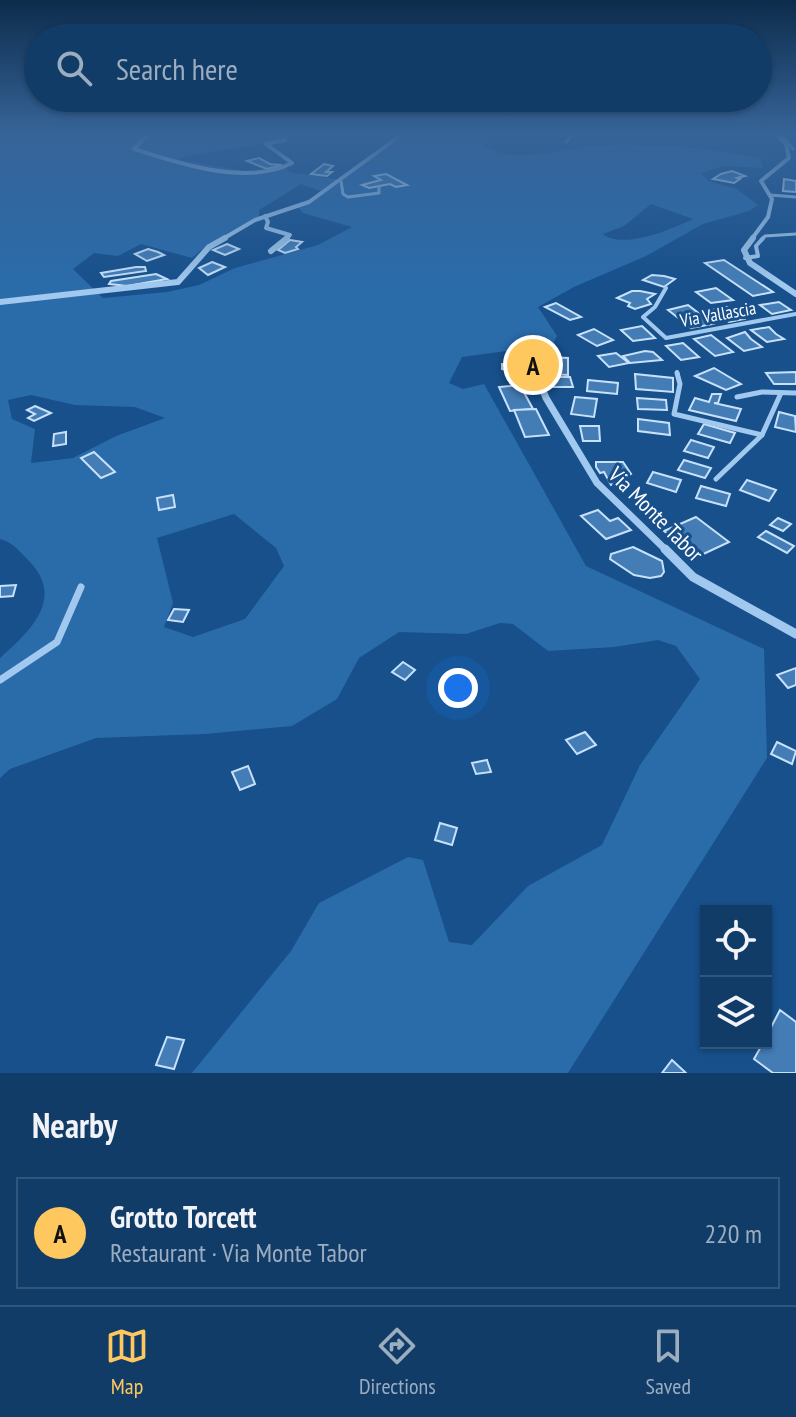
<!DOCTYPE html>
<html lang="en">
<head>
<meta charset="utf-8">
<style>
  :root { --surface:#113c68; --page:#1e4771; --text:#f1f3f6; --muted:#9cadc0; --line:#30567c; --accent:#ffc85f }
  body { margin:0; font-family:"PT Sans Narrow",sans-serif; background:var(--page); color:var(--text) }
  .controls { position:absolute; right:24px; bottom:24px; display:grid; overflow:hidden; border-radius:0px; box-shadow:0 2px 6px #0004 }
  .controls button { width:72px; height:72px; display:grid; place-items:center; padding:0; border:0; border-bottom:2px solid var(--line); background:var(--surface); color:var(--text); font:40px sans-serif }
  .you { position:absolute; left:458px; top:688px; width:28px; height:28px; margin:-20px; border:6px solid #fff; border-radius:50%; background:#1a73e8; box-shadow:0 0 0 12px #1a73e833 }
  .badge { display:grid; place-items:center; width:52px; height:52px; border-radius:50%; background:var(--accent); color:#111; font-size:26px; font-weight:700 }
  .pin { position:absolute; translate:-50% -50%; border:4px solid #fff; box-shadow:0 2px 8px #0006 }
  .list { margin:0; padding:0; list-style:none }
  h2 { display:flex; justify-content:space-between; align-items:center; height:104px; margin:0; padding:0 32px; font-size:34px }
  h2 small { font-size:26px; font-weight:400; color:var(--muted) }
  .list li { display:grid; grid-template-columns:52px 1fr auto; gap:24px; align-items:center; box-sizing:border-box; height:112px; margin:0 16px 16px; padding:0 16px; border:2px solid var(--line); border-radius:0px }
  .list b { display:block; font-size:30px; white-space:nowrap }
  .list p { margin:0; font-size:26px; white-space:nowrap; color:var(--muted) }
  .list em { font-size:26px; font-style:normal; color:var(--muted) }
  .icon { flex:none; width:44px; height:44px; fill:none; stroke:currentColor; stroke-width:2; stroke-linecap:round; stroke-linejoin:round }
  .map { position:relative; flex:none; width:796px; height:1073px; overflow:hidden }
  .search { position:absolute; background:var(--surface); box-shadow:0 2px 6px #0004; left:24px; right:24px; top:24px; height:88px; display:flex; align-items:center; gap:20px; box-sizing:border-box; padding:0 28px; border-radius:44px; color:var(--muted); font-size:30px }
  .sheet { height:232px; background:var(--surface) }
  nav { display:flex; justify-content:space-around; align-items:center; box-sizing:border-box; height:112px; border-top:2px solid var(--line); background:var(--surface); font-size:22px; color:var(--muted) }
  nav a { display:grid; justify-items:center; gap:4px }
  nav .on { color:var(--accent) }
  .map>svg:first-child { display:block }
  .green { fill:#2a6baa; fill-rule:evenodd }
  .lines { fill:none; stroke-linecap:round; stroke-linejoin:round }
  .stream { stroke:#94c4f1; stroke-width:3 }
  .building { fill:#447db6; stroke:#c7e1fa; stroke-width:2 }
  .service-far3 { stroke:#a1c8ee; stroke-width:3 }
  .service-far2 { stroke:#a1c8ee; stroke-width:4 }
  .service-far1 { stroke:#a1c8ee; stroke-width:5 }
  .service { stroke:#a1c8ee; stroke-width:7 }
  .minor-far3 { stroke:#a1c8ee; stroke-width:4 }
  .minor-far2 { stroke:#a1c8ee; stroke-width:6 }
  .minor-far1 { stroke:#a1c8ee; stroke-width:7 }
  .minor { stroke:#a1c8ee; stroke-width:9 }
  .labels { text-anchor:middle; dominant-baseline:central; stroke-width:6; stroke-linejoin:round; paint-order:stroke }
  .far-street-label { font-size:18px; fill:#fff; stroke:#17508b }
  .street-label { font-size:22px; fill:#fff; stroke:#17508b }
</style>
</head>
<body>
<div class="map">
<svg width="796" height="1073" viewBox="0 0 796 1073">
  <rect width="100%" height="100%" fill="#17508b"/>
  <path class="green" d="M 0,134 L 299,134 L 285,140 L 185,156 L 179,160 L 252,172 L 287,168 L 289,172 L 343,180 L 397,138 L 397,134 L 494,134 L 483,145 C 514,167 571,146 606,145 C 657,144 710,147 761,159 L 763,168 L 724,166 L 701,173 L 708,181 L 737,189 L 758,205 L 749,211 L 703,224 L 646,256 L 574,287 L 538,307 L 557,336 L 542,365 L 514,350 L 462,357 L 449,383 L 463,389 L 484,384 L 586,566 L 764,649 L 767,758 L 568,1073 L 192,1073 L 291,951 L 319,903 L 408,857 L 423,860 L 449,942 L 472,945 L 528,886 L 602,845 L 640,765 L 700,679 L 676,646 L 658,640 L 614,647 L 548,651 L 513,624 L 500,623 L 466,634 L 399,632 L 359,658 L 337,699 L 292,726 L 205,734 L 96,738 L 10,769 L 0,778 L 0,658 C 29,632 66,599 29,561 C 20,552 13,542 0,539 ZM 301,184 L 323,192 L 297,206 L 303,213 L 352,227 L 318,245 L 235,268 L 199,285 L 167,292 L 103,298 L 73,269 L 94,253 L 118,256 L 141,244 L 192,258 L 205,247 L 259,218 L 259,210 ZM 651,204 L 693,219 C 672,229 623,250 603,234 L 624,226 ZM 31,395 L 75,405 L 135,407 L 165,418 L 116,436 L 73,458 L 31,463 L 35,429 L 12,419 L 8,400 ZM 234,514 L 276,548 L 284,566 L 245,619 L 193,637 L 164,627 L 173,603 L 157,538 Z"/>
  <g class="lines">
    <polyline class="stream" points="781,134 793,149"/>
  </g>
  <g class="building">
    <polygon points="259,158 270,164 282,165 267,169 247,161"/>
    <polygon points="324,164 333,166 326,172 332,172 327,176 311,174"/>
    <polygon points="732,171 745,176 737,178 740,179 734,183 713,179 721,174"/>
    <polygon points="386,174 407,185 396,187 390,184 369,188 362,185 381,180 374,176"/>
    <polygon points="784,179 796,181 796,192 783,191"/>
    <polygon points="290,240 302,242 296,247 298,249 285,253 278,250"/>
    <polygon points="227,244 239,249 225,255 213,250"/>
    <polygon points="148,249 158,252 164,255 147,261 135,254"/>
    <polygon points="724,260 773,292 753,296 705,263"/>
    <polygon points="212,262 225,267 208,275 199,268"/>
    <polygon points="136,267 145,267 146,271 104,277 101,273"/>
    <polygon points="156,274 167,279 127,286 109,284 111,281"/>
    <polygon points="652,275 664,276 675,279 664,287 643,280"/>
    <polygon points="716,288 733,300 711,303 696,292"/>
    <polygon points="632,291 640,291 655,294 647,299 651,304 635,309 628,306 630,303 617,298"/>
    <polygon points="779,302 791,310 772,314 760,305"/>
    <polygon points="556,303 581,317 570,320 545,307"/>
    <polygon points="688,305 713,324 691,328 668,310"/>
    <polygon points="727,307 744,319 729,322 712,310"/>
    <polygon points="642,326 655,338 633,341 621,330"/>
    <polygon points="769,327 776,334 784,339 767,342 751,330"/>
    <polygon points="594,329 613,340 597,346 578,335"/>
    <polygon points="745,332 751,339 762,347 744,351 727,338"/>
    <polygon points="711,335 733,352 715,356 694,339"/>
    <polygon points="683,343 699,357 681,360 666,346"/>
    <polygon points="645,351 653,352 662,360 630,363 623,356"/>
    <polygon points="616,353 629,363 609,367 598,356"/>
    <polygon points="550,357 568,358 568,375 550,374"/>
    <polygon points="502,364 524,364 525,371 502,369"/>
    <polygon points="714,368 741,384 726,390 695,376"/>
    <polygon points="796,372 796,384 774,384 766,373"/>
    <polygon points="635,374 673,378 673,392 636,389"/>
    <polygon points="550,377 570,377 573,387 553,387"/>
    <polygon points="588,380 618,383 617,394 587,391"/>
    <polygon points="520,385 533,409 510,411 499,387"/>
    <polygon points="712,394 721,394 718,403 714,403 741,409 736,421 689,410 695,398 709,402"/>
    <polygon points="575,397 597,399 594,417 571,414"/>
    <polygon points="637,398 666,400 667,410 638,409"/>
    <polygon points="35,406 51,413 34,421 28,418 35,414 27,410"/>
    <polygon points="536,409 549,435 525,437 514,410"/>
    <polygon points="779,412 795,416 796,432 775,427"/>
    <polygon points="638,419 669,423 670,435 638,431"/>
    <polygon points="704,424 735,433 730,443 698,434"/>
    <polygon points="580,426 599,426 600,441 583,441"/>
    <polygon points="66,432 66,444 53,446 54,434"/>
    <polygon points="691,440 714,447 708,458 684,451"/>
    <polygon points="94,452 115,472 101,478 81,458"/>
    <polygon points="684,460 711,468 705,478 678,470"/>
    <polygon points="596,462 623,462 631,474 611,485 604,472 600,473 596,467"/>
    <polygon points="653,472 681,480 676,492 647,483"/>
    <polygon points="747,480 776,490 769,501 740,490"/>
    <polygon points="701,486 730,494 726,506 696,498"/>
    <polygon points="173,495 175,507 159,510 157,498"/>
    <polygon points="598,510 610,521 618,518 631,530 606,539 581,516"/>
    <polygon points="696,517 729,542 697,557 664,531"/>
    <polygon points="778,518 791,524 783,531 770,525"/>
    <polygon points="766,531 794,546 787,553 758,537"/>
    <polygon points="633,547 662,561 664,572 661,576 650,578 634,575 610,559 611,554"/>
    <polygon points="16,585 13,596 0,597 0,586"/>
    <polygon points="174,609 189,610 183,622 168,620"/>
    <polygon points="403,662 415,670 405,680 392,672"/>
    <polygon points="796,668 796,685 788,688 777,675"/>
    <polygon points="585,732 596,745 577,754 566,740"/>
    <polygon points="777,742 796,751 792,764 771,754"/>
    <polygon points="487,760 491,772 476,774 472,763"/>
    <polygon points="248,766 255,784 240,790 232,772"/>
    <polygon points="440,823 457,828 452,845 435,840"/>
    <polygon points="780,1010 796,1022 796,1073 773,1073 754,1059 763,1043 766,1043 766,1037"/>
    <polygon points="167,1037 184,1040 174,1069 156,1065"/>
    <polygon points="672,1060 686,1073 662,1073"/>
  </g>
  <g class="lines">
    <g class="service-far3">
      <polyline points="566,142 573,134"/>
      <polyline points="341,181 343,194 348,197 379,193 379,187"/>
      <polyline points="770,195 796,197"/>
      <polyline points="762,240 765,236 796,234"/>
    </g>
    <g class="service-far2">
      <polyline points="745,258 758,256 756,246 763,238"/>
      <polyline points="666,288 655,307 643,317 666,338 796,314"/>
      <polyline points="677,372 678,375"/>
    </g>
    <g class="service-far1">
      <polyline points="677,373 680,384 674,414 762,435"/>
      <polyline points="737,397 762,392 796,393"/>
      <polyline points="716,479 762,435 781,393"/>
    </g>
    <polyline class="service" points="0,680 57,642 81,587"/>
    <g class="minor-far3">
      <path d="M 149,134 L 134,149 C 180,164 247,186 292,163 L 266,144 L 285,140"/>
      <polyline points="265,216 268,222 266,228 290,235 284,240"/>
      <polyline points="221,240 255,220 309,202 397,138 397,134"/>
      <polyline points="751,240 768,217 772,199 761,181 789,158 786,144 776,134"/>
    </g>
    <g class="minor-far2">
      <polyline points="753,238 744,250 750,263 796,294"/>
      <polyline points="271,251 287,238"/>
      <polyline points="0,302 178,282 209,247 225,238"/>
    </g>
    <polyline class="minor-far1" points="537,375 546,398 597,483 667,551"/>
    <polyline class="minor" points="665,549 693,577 796,634"/>
  </g>
  <linearGradient id="sky" x2="0" y2="1"><stop stop-color="#0d2c4c"/><stop offset="0.47" stop-color="#366498"/><stop offset="1" stop-color="#366498" stop-opacity="0"/></linearGradient>
  <rect width="796" height="284" fill="url(#sky)"/>
  <g class="labels">
    <g class="far-street-label">
      <text transform="translate(718 314) rotate(-10)">Via Vallascia</text>
    </g>
    <g class="street-label">
      <text transform="translate(656 514) rotate(45)">Via Monte Tabor</text>
    </g>
  </g>
</svg>
<div class="controls">
<button><svg class="icon" aria-label="locate" viewBox="0 0 24 24"><circle cx="12" cy="12" r="6"/><path d="M12 2v4M12 18v4M2 12h4M18 12h4"/></svg></button>
<button><svg class="icon" aria-label="layers" viewBox="0 0 24 24"><path d="M12 4l9 5-9 5-9-5zM3 14l9 5 9-5"/></svg></button>
</div>
<div class="you"></div>
<div class="pin badge" style="left:533px;top:365px">A</div>
<div class="search"><svg class="icon" aria-label="search" viewBox="0 0 24 24"><circle cx="10" cy="10" r="6"/><path d="M15 15l6 6"/></svg>Search here</div>
</div>
<section class="sheet">
<h2>Nearby<small></small></h2>
<ul class="list">
<li><span class="badge">A</span><div><b>Grotto Torcett</b><p>Restaurant · Via Monte Tabor</p></div><em>220 m</em></li>
</ul>
</section>
<nav>
<a class="on"><svg class="icon" aria-label="map" viewBox="0 0 24 24"><path d="M3 6l6-2 6 2 6-2v14l-6 2-6-2-6 2zM9 4v14M15 6v14"/></svg>Map</a>
<a><svg class="icon" aria-label="directions" viewBox="0 0 24 24"><path d="M12 3l9 9-9 9-9-9zM9 14v-3h6M13 9l2 2-2 2"/></svg>Directions</a>
<a><svg class="icon" aria-label="saved" viewBox="0 0 24 24"><path d="M7 4h10v16l-5-4-5 4z"/></svg>Saved</a>
</nav>
</body>
</html>
